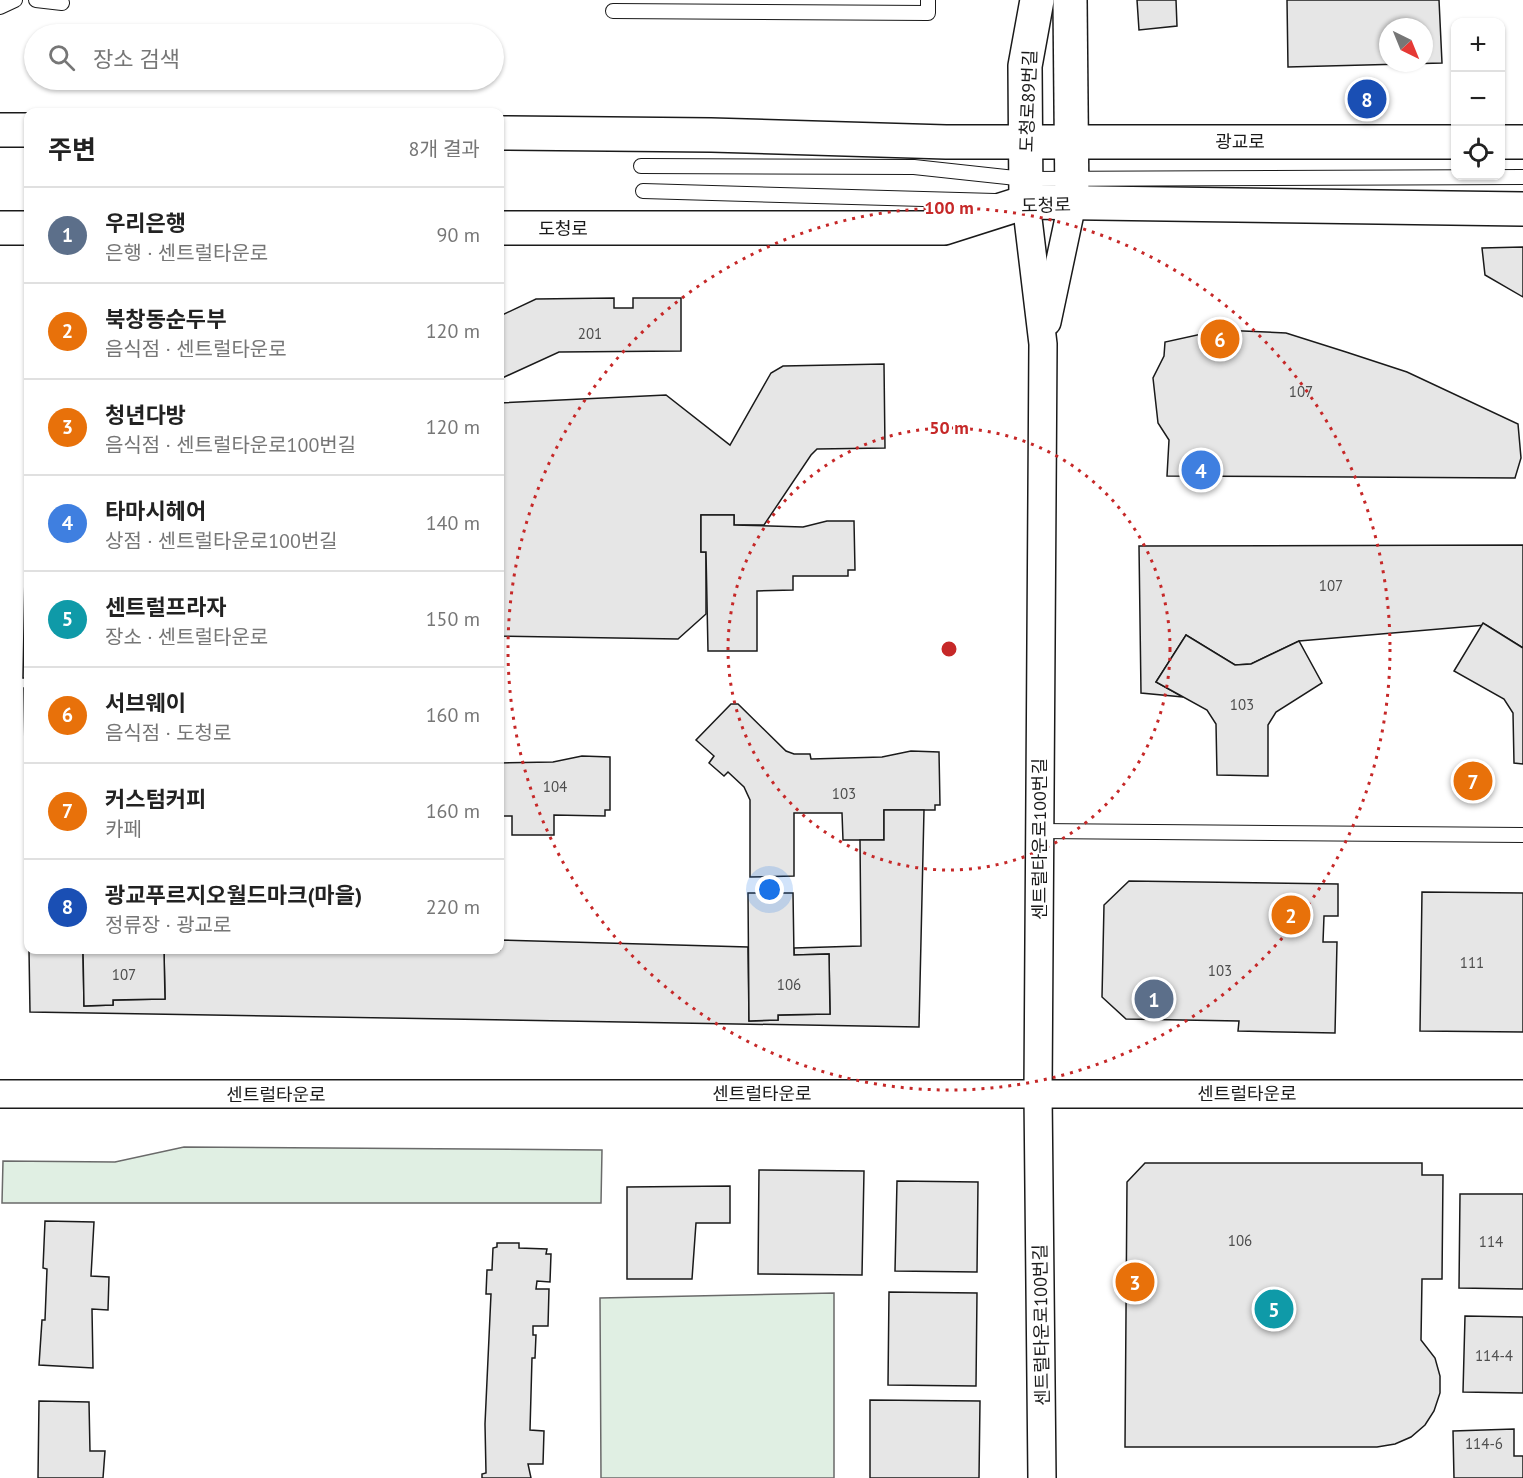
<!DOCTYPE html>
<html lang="ko">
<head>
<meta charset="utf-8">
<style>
  :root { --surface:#fff; --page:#f6f6f6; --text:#222; --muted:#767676; --line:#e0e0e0; --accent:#c62828 }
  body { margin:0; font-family:"PT Sans","Noto Sans KR",sans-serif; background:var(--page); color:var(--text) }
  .controls { position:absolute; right:18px; top:18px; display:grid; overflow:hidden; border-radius:12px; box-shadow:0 2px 4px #0004 }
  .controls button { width:54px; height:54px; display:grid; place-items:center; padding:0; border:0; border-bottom:2px solid var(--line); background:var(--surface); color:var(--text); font:30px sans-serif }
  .compass { position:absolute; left:1379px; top:18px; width:54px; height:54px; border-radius:50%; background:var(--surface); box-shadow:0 2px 4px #0004; rotate:137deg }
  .you { position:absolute; left:770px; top:890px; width:21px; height:21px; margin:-15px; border:4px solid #fff; border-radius:50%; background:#1a73e8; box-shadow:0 0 0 9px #1a73e833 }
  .badge { display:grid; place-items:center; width:39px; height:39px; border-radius:50%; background:var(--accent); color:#fff; font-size:20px; font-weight:700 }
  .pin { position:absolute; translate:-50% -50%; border:3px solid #fff; box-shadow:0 2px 6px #0006 }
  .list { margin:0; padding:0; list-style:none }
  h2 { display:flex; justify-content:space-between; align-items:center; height:78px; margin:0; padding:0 24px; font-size:26px }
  h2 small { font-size:20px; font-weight:400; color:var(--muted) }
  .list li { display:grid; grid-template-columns:39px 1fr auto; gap:18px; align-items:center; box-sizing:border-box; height:96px; padding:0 24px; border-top:2px solid var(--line) }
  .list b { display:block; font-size:22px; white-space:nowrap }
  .list p { margin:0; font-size:20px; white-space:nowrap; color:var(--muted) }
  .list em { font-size:20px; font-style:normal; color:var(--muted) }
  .icon { flex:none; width:33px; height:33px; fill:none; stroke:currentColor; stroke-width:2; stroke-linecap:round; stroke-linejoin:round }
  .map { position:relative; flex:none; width:1523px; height:1478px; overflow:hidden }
  .search { position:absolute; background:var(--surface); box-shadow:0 2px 4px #0004; left:24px; top:24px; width:480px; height:66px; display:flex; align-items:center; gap:15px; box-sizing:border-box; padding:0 21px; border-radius:33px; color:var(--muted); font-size:22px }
  .panel { position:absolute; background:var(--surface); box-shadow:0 2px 4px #0004; left:24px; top:108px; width:480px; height:846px; border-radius:12px }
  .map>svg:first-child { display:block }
  .grass { fill:#e0efe3; stroke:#6a6a6a; stroke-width:1.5 }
  .building { fill:#e6e6e6; stroke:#1a1a1a; stroke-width:1.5; fill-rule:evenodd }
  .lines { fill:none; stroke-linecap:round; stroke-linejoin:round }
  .service-casing { stroke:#1a1a1a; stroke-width:16 }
  .minor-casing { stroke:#1a1a1a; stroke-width:30 }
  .tertiary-casing { stroke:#1a1a1a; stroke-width:36 }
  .secondary-casing { stroke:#1a1a1a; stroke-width:36 }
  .service { stroke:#fff; stroke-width:14 }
  .minor { stroke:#fff; stroke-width:27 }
  .tertiary { stroke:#fff; stroke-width:33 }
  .secondary { stroke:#fff; stroke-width:33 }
  .ring { fill:none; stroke:#c62828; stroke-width:3; stroke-dasharray:3 6 }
  .labels { text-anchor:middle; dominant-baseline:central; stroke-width:4.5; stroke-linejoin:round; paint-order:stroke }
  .number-label { font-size:15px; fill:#4d4d4d }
  .street-label { font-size:18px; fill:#1a1a1a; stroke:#fff }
  .centre { fill:#c62828; stroke:#fff; stroke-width:3 }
  .ring-label { font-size:18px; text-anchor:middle; font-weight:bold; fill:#c62828; stroke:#fff; stroke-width:4.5; stroke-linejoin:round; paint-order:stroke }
</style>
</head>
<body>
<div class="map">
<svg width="1523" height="1478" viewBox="0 0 1523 1478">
  <rect width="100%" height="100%" fill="#fff"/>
  <g class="grass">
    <polygon points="184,1147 602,1150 601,1203 2,1203 3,1161 115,1162"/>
    <polygon points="834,1293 834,1478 601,1478 600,1298"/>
  </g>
  <g class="building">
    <polygon points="1137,0 1176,0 1177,26 1139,30"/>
    <path d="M 1287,0 L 1439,0 L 1442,63 L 1288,67 ZM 1388,27 L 1424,27 L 1424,63 L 1388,63 Z"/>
    <polygon points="1523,247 1523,297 1485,275 1482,248"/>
    <polygon points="614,298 614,308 633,308 633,298 681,298 681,351 559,352 500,379 500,316 536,299"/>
    <polygon points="1220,330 1286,333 1346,352 1407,372 1518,424 1521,458 1515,478 1167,476 1169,440 1158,423 1153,378 1164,356 1165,342"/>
    <polygon points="884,364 885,448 817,449 811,455 764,525 734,525 734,515 701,515 701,552 706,552 706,614 678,639 500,636 500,403 666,395 730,445 771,373 783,366"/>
    <polygon points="701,515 734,515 734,525 803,527 827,521 854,521 855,570 848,570 848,576 793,576 793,590 757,591 757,651 708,651 706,552 701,552"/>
    <polygon points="28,519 28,678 23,678 26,522"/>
    <polygon points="1523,545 1523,648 1486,625 1299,641 1251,664 1235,665 1186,635 1156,682 1183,697 1141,693 1139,546"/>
    <polygon points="1483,623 1523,648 1523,764 1514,763 1513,713 1504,699 1454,671"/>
    <polygon points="1186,635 1235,665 1251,664 1299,641 1322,683 1276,712 1268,725 1268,776 1217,775 1216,724 1207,710 1156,682"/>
    <polygon points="24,688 28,688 28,946"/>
    <polygon points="731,704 738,704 786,751 794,754 810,754 811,759 882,757 911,751 939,752 940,805 935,805 935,810 884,810 884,840 843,840 842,813 794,813 794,876 750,877 750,800 744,787 728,772 724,776 709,763 714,756 696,740"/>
    <polygon points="582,756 610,757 610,810 605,810 605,816 554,815 554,835 512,835 512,816 500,816 500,763 553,762"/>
    <polygon points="884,810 924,810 919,1027 30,1012 29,950 83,950 84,1006 113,1005 113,1000 165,999 164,950 500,950 500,940 748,947 749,1021 778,1020 778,1015 830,1014 829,954 794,955 794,948 861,946 860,840 884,840"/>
    <polygon points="1129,881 1338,884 1338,916 1324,916 1323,942 1337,942 1335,1033 1238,1031 1239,1021 1126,1019 1102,997 1104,905"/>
    <polygon points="1422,892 1523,893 1523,1032 1420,1031"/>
    <polygon points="748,893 793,893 794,955 829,954 830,1014 778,1015 778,1020 749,1021"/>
    <polygon points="83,950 164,950 165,999 113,1000 113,1005 84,1006"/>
    <polygon points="1145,1163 1422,1163 1422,1175 1443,1175 1442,1279 1422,1279 1421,1340 1435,1358 1440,1376 1440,1393 1434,1411 1425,1425 1411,1437 1395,1444 1377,1447 1125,1447 1127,1182"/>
    <polygon points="759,1170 864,1171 862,1275 758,1274"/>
    <polygon points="897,1181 978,1182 977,1272 895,1271"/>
    <polygon points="730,1186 730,1223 696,1223 692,1279 627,1279 627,1187"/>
    <polygon points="1460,1194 1523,1194 1523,1289 1459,1288"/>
    <polygon points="45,1221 94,1222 91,1276 109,1277 108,1310 92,1309 93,1368 39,1365 42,1320 45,1320 47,1269 43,1268"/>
    <polygon points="497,1243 519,1243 519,1248 547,1249 546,1254 551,1254 550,1282 537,1281 536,1289 549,1289 548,1326 533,1326 533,1335 536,1335 535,1358 532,1358 530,1430 544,1431 543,1464 528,1464 531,1478 482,1478 482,1474 486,1473 485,1424 491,1294 486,1294 487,1270 492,1270 493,1248 497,1247"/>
    <polygon points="889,1292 977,1293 976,1386 888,1385"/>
    <polygon points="1465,1316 1523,1317 1523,1393 1463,1392"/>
    <polygon points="870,1400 980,1401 979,1478 870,1478"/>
    <polygon points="39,1401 89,1402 90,1451 105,1451 103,1478 38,1478"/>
    <polygon points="1514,1429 1514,1456 1523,1456 1523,1478 1454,1478 1453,1431"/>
  </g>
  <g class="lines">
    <g class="service-casing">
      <g id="service">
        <polyline points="36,0 62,3"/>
        <polyline points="0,7 15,0"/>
        <polyline points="613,11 928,13 928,0"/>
        <polyline points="641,166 914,167 1025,179 1523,177"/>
        <polyline points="643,191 995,201"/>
        <polyline points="1039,831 1523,835"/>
      </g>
    </g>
    <g class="minor-casing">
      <g id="minor">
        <polyline points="1026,202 1043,344 1038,1093 1042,1478"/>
        <polyline points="1047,322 1072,204"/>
        <polyline points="0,1094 1523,1094"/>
      </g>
    </g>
    <g class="tertiary-casing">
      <g id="tertiary">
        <polyline points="1070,0 1072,204"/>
        <polyline points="1026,202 1025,66 1037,0"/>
      </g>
    </g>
    <g class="secondary-casing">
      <g id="secondary">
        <polyline points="0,130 28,130"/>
        <polyline points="500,133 711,135 946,142 1456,142"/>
        <polyline points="1500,142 1523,142"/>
        <polyline points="0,228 28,228"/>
        <polyline points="500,228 944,228 1026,202 1523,209"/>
      </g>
    </g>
    <use href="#service" class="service"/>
    <use href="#minor" class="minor"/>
    <use href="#tertiary" class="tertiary"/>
    <use href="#secondary" class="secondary"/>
  </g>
  <g class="ring">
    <circle cx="949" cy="649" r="221"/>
    <circle cx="949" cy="649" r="441"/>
  </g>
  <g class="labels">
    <g class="number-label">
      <text x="590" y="333">201</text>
      <text x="1301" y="391">107</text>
      <text x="1331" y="585">107</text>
      <text x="1242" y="704">103</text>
      <text x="555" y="786">104</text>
      <text x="844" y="793">103</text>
      <text x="1472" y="962">111</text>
      <text x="1220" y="970">103</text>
      <text x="124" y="974">107</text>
      <text x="789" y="984">106</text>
      <text x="1240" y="1240">106</text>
      <text x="1491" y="1241">114</text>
      <text x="1494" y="1355">114-4</text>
      <text x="1484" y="1443">114-6</text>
    </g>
    <g class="street-label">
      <text transform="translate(1028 101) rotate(-88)">도청로89번길</text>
      <text x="1240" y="141">광교로</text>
      <text transform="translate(1046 205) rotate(-1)">도청로</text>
      <text x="563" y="228">도청로</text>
      <text transform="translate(1039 839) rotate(-90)">센트럴타운로100번길</text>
      <text x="762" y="1093">센트럴타운로</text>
      <text x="1247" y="1093">센트럴타운로</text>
      <text x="276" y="1094">센트럴타운로</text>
      <text transform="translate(1041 1325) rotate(-91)">센트럴타운로100번길</text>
    </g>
  </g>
  <circle cx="949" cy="649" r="9" class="centre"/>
  <g class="ring-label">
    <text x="949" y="214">100 m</text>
    <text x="949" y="434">50 m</text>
  </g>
</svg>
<div class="controls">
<button>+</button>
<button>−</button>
<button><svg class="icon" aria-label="locate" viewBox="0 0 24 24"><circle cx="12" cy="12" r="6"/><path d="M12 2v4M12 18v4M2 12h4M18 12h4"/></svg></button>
</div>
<svg class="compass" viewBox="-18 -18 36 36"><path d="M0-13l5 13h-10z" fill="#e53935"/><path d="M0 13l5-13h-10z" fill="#767676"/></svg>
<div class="you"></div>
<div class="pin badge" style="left:1154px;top:999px;background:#5c6f8a">1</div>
<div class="pin badge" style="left:1291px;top:915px;background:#e8710a">2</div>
<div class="pin badge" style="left:1135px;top:1282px;background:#e8710a">3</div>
<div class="pin badge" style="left:1201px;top:470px;background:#3f7fe0">4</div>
<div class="pin badge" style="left:1274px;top:1309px;background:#0f9aa8">5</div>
<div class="pin badge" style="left:1220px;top:339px;background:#e8710a">6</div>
<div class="pin badge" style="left:1473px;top:781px;background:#e8710a">7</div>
<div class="pin badge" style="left:1367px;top:99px;background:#1a4fb4">8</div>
<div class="search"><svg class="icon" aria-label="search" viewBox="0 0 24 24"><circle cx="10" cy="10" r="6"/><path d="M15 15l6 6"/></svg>장소 검색</div>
<section class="panel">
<h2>주변<small>8개 결과</small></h2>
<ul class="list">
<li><span class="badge" style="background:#5c6f8a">1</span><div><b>우리은행</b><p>은행 · 센트럴타운로</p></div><em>90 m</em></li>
<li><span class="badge" style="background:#e8710a">2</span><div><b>북창동순두부</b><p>음식점 · 센트럴타운로</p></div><em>120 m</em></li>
<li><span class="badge" style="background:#e8710a">3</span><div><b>청년다방</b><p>음식점 · 센트럴타운로100번길</p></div><em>120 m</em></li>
<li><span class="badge" style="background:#3f7fe0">4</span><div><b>타마시헤어</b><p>상점 · 센트럴타운로100번길</p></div><em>140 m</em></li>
<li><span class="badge" style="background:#0f9aa8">5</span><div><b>센트럴프라자</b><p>장소 · 센트럴타운로</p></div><em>150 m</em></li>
<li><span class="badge" style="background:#e8710a">6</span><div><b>서브웨이</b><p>음식점 · 도청로</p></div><em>160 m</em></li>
<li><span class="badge" style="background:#e8710a">7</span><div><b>커스텀커피</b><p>카페</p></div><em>160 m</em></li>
<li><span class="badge" style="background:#1a4fb4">8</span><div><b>광교푸르지오월드마크(마을)</b><p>정류장 · 광교로</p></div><em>220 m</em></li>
</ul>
</section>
</div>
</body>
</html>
